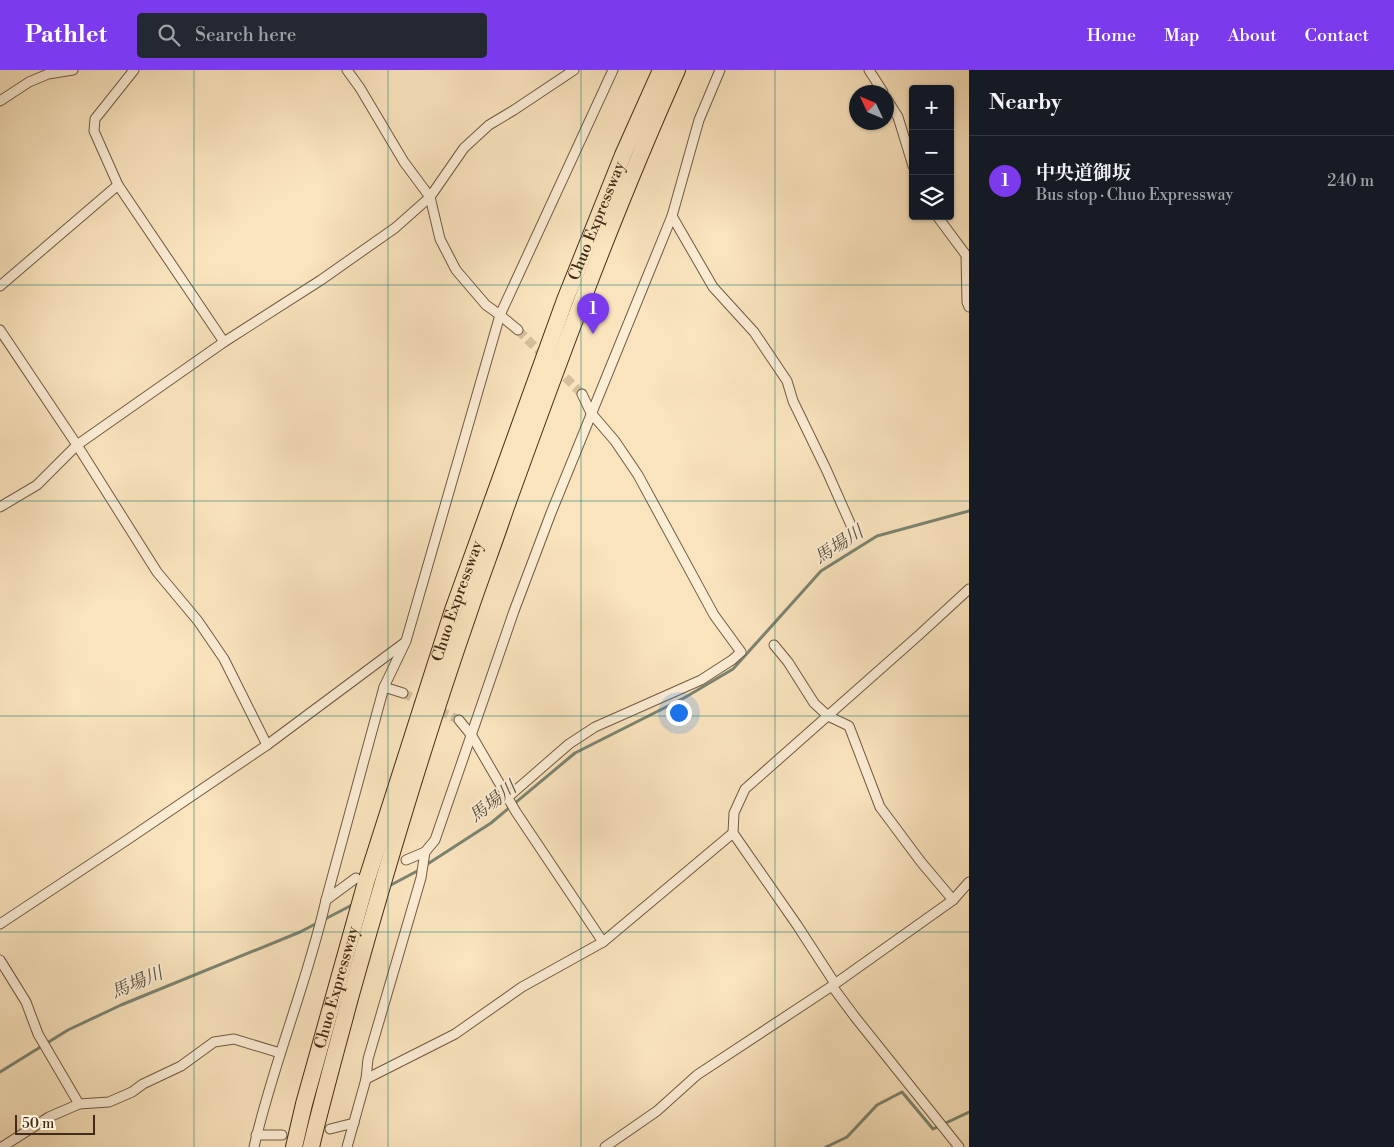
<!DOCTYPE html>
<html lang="en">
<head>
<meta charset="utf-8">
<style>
  :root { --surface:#171b24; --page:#242831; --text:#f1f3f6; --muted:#9ea1a6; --line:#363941; --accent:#7c3aed }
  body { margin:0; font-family:"Libre Bodoni","Noto Serif JP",serif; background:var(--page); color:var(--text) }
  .controls { position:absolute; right:15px; top:15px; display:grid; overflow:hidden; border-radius:5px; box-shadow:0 1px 4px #0004 }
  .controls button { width:45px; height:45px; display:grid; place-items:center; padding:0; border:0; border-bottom:1px solid var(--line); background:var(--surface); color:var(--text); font:25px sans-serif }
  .compass { position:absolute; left:849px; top:15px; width:45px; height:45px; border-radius:50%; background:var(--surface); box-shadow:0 1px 4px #0004; rotate:314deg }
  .scale { position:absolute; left:15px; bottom:12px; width:80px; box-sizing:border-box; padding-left:5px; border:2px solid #442b17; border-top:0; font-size:14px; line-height:18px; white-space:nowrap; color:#442b17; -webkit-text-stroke:4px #fcedd5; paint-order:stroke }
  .you { position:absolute; left:678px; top:642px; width:18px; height:18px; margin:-12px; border:4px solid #fff; border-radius:50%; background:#1a73e8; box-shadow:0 0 0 8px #1a73e833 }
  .badge { display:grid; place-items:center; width:32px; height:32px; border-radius:50%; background:var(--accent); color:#fff; font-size:16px; font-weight:700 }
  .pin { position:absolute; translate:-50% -41px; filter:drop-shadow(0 1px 2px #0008) }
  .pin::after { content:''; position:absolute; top:26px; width:18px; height:15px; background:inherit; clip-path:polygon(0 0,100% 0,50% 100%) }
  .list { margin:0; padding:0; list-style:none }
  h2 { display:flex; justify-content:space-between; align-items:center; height:65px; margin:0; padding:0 20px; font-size:21px }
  h2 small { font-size:16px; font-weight:400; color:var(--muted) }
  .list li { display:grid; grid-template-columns:32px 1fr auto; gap:15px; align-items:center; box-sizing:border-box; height:90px; padding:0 20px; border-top:1px solid var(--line) }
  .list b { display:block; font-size:19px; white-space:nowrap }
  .list p { margin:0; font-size:16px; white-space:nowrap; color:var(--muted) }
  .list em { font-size:16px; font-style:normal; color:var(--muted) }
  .icon { flex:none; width:28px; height:28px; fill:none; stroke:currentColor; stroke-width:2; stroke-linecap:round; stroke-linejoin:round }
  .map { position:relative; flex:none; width:969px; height:1077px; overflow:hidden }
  header { display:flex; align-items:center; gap:30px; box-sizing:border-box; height:70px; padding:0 25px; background:var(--accent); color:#fff }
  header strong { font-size:24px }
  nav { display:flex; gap:28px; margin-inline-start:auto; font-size:18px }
  .search { width:350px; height:45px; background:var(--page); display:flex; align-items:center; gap:12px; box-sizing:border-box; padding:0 18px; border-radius:5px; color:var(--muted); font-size:19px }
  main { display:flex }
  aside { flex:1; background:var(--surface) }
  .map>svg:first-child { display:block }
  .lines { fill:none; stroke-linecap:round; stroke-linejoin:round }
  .stream { stroke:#7b8471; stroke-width:3 }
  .street-tunnel { stroke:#d6bf9d; stroke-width:9; stroke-dasharray:9 4.5; stroke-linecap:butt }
  .street-casing { stroke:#725941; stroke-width:11 }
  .highway-casing { stroke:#442b17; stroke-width:18 }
  .street { stroke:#fcedd5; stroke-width:9 }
  .highway { stroke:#fae4be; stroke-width:16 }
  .grid { fill:none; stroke:#0f766e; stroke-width:1; stroke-opacity:0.55 }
  .labels { text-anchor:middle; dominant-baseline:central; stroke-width:4; stroke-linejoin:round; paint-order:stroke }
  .street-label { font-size:16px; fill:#442b17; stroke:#fcedd5 }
  .water-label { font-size:18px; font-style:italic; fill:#5b503c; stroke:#fcedd5 }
</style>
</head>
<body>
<header>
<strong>Pathlet</strong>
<div class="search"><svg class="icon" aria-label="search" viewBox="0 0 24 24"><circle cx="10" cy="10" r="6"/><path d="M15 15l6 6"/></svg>Search here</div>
<nav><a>Home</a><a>Map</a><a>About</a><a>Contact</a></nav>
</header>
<main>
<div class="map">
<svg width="969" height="1077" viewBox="0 0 969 1077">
  <rect width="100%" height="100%" fill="#fae4be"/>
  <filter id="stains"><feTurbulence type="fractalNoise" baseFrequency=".004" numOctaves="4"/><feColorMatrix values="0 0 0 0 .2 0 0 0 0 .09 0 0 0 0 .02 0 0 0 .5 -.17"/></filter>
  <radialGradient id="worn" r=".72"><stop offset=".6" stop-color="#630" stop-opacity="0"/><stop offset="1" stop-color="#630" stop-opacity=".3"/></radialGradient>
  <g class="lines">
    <g class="stream">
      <polyline points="426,795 491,753 575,683 684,628 733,599 821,501 877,466 969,441"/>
      <polyline points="389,816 421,799"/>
      <polyline points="0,1002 68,960 121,935 300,862 354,834"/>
      <polyline points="826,1077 847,1067 877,1035 902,1022 933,1059 969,1042"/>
    </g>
    <g class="street-tunnel">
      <polyline points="518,260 547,289"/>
      <polyline points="556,298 582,324"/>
      <polyline points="403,623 459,650"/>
    </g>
    <g class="street-casing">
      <g id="street">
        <polyline points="347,0 360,18 404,92 430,127 440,169 456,200 486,235 500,245 518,260"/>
        <polyline points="869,0 883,22"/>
        <polyline points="886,28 898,47 913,96"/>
        <polyline points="0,31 29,12 48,4 73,0"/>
        <polyline points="118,115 224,272"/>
        <polyline points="672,146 713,217 754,262 787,311 793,331 826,399 854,462"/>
        <polyline points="937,146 966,185 967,232 969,237"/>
        <polyline points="0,216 118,115 94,61 95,49 134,0"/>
        <polyline points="0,260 77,375 157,502 198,551 224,589 267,675"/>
        <polyline points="0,437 37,415 77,375 224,272 321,210 395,158 430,127 464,78 489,55 514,40 574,0"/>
        <polyline points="774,575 788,592 814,633 828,646 849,656 880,737 921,792 953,830"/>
        <polyline points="384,617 403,623"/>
        <polyline points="459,650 472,666 516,742 603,872"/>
        <polyline points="508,727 569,674 595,657 701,610 732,590 741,582 714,545 638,405 615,371 591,343 582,324"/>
        <polyline points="406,790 425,782"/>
        <polyline points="326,830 356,808"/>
        <polyline points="0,854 127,770 267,675 404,573"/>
        <polyline points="0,890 26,932 38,964 79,1034"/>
        <polyline points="366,1009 455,964 522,917 603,872 733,763"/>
        <polyline points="330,1059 354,1053"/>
        <polyline points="256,1065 282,1065"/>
        <polyline points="2,1077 49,1047 79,1034 109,1032 132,1022 143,1014 181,996 214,972 234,969 280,983"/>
        <path d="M 254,1077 C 273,993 307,914 326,830 L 384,617 L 406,571 L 500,245 L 613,0"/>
        <polyline points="347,1077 366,1009 368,989 421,808 425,782 435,770 514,541 551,443 672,146 699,50 720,0"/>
        <polyline points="605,1077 657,1041 697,1005 832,916 953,830 969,812"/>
        <polyline points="959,1077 855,947 832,916 834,912 797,855 733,763 734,743 745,719 919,565 969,519"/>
      </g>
    </g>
    <g class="highway-casing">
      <g id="highway">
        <path id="s1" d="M 294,1077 L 304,1034 L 366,812 L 453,540 L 565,230 L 623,85 L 661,0"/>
        <path d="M 311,1077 C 323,1027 337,977 350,928 C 386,799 424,671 468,545 C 480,509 494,473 506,437 C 559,290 613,143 677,0"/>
      </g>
    </g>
    <use href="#street" class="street"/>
    <use href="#highway" class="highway"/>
  </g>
  <path class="grid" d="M 194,0 L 194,1077M 388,0 L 388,1077M 581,0 L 581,1077M 775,0 L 775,1077M 0,215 L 969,215M 0,431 L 969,431M 0,646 L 969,646M 0,862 L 969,862"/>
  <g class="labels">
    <g class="street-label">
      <text stroke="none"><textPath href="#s1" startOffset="975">Chuo Expressway</textPath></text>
      <text stroke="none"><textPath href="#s1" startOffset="570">Chuo Expressway</textPath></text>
      <text stroke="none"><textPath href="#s1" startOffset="165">Chuo Expressway</textPath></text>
    </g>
    <g class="water-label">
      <text transform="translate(839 475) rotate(-33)">馬場川</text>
      <text transform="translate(493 732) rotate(-38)">馬場川</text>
      <text transform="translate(137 913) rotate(-23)">馬場川</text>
    </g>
  </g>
  <rect width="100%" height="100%" filter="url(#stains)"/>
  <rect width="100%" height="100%" fill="url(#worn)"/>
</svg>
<div class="controls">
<button>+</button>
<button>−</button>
<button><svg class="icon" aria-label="layers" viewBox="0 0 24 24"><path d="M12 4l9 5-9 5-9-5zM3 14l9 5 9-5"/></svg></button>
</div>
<svg class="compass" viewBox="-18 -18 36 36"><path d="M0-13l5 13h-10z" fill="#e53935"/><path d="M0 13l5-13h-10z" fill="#9ea1a6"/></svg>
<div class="scale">50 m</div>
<div class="you"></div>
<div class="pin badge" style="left:593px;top:264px">1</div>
</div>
<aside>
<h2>Nearby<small></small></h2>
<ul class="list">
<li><span class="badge">1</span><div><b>中央道御坂</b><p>Bus stop · Chuo Expressway</p></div><em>240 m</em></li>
</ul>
</aside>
</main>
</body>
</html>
